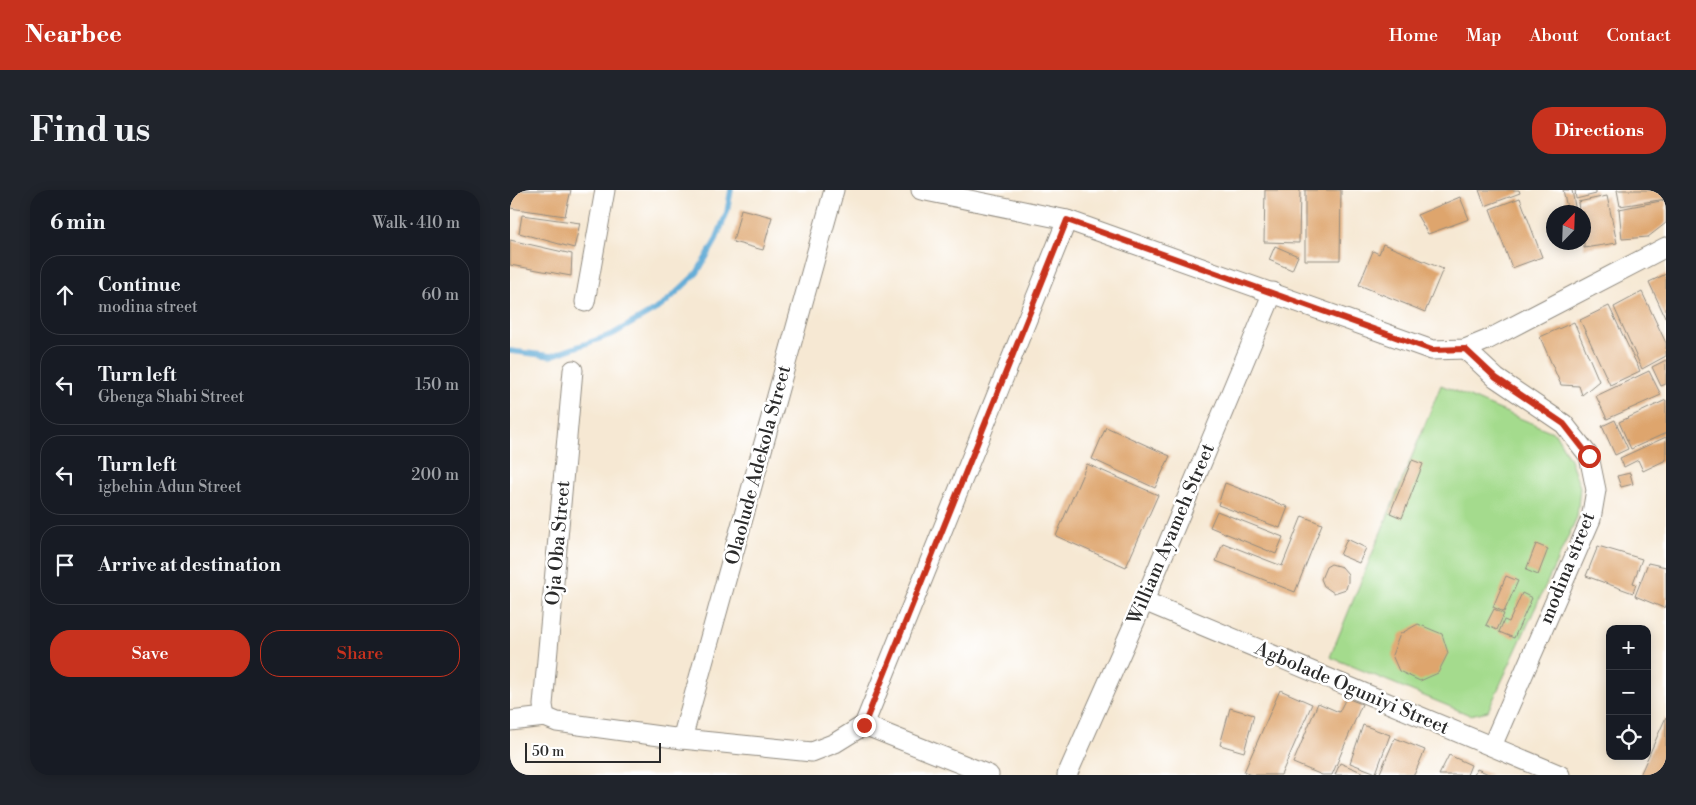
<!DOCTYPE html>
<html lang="en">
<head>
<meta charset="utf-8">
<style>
  :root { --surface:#171b24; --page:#20242c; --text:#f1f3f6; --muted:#9ea1a6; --line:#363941; --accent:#c8321e }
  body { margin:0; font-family:"Libre Bodoni",serif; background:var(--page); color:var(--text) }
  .controls { position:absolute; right:15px; bottom:15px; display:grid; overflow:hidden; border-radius:10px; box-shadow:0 2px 12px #0003 }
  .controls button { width:45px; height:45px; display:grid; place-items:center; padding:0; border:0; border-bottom:1px solid var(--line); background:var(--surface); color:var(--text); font:25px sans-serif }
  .compass { position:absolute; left:1036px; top:15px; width:45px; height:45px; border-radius:50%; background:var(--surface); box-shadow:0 2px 12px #0003; rotate:23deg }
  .scale { position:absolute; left:15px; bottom:12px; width:136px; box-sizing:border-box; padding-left:5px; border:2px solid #2b2b2b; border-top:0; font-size:14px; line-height:18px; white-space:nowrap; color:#2b2b2b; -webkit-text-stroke:4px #fff; paint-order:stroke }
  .stop { position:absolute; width:15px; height:15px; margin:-11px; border:4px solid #c8321e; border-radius:50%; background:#fff }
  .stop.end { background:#c8321e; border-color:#fff; box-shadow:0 1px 5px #0008 }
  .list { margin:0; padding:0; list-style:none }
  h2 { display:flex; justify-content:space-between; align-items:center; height:65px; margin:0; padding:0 20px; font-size:21px }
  h2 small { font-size:16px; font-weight:400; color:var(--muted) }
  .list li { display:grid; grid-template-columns:32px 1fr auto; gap:15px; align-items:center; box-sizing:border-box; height:80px; margin:0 10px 10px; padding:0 10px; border:1px solid var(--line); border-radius:20px }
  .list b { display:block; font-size:19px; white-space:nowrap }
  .list p { margin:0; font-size:16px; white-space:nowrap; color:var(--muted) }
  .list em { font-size:16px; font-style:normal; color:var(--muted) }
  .actions { display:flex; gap:10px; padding:15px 20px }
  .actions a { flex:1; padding:11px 0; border:1px solid var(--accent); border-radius:20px; text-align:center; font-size:18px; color:var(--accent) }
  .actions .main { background:var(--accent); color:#fff }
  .icon { flex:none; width:28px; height:28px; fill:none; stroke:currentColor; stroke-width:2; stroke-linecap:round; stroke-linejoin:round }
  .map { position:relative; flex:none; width:1156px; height:585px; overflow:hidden; border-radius:20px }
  header { display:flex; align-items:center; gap:30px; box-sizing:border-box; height:70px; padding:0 25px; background:var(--accent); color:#fff }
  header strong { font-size:24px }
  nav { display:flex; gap:28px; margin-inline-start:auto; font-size:18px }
  .intro { display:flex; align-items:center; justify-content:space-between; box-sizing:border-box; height:120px; padding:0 30px }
  h1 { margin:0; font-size:35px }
  .button { padding:12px 22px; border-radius:20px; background:var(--accent); color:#fff; font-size:18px; font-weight:700 }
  main { display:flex; gap:30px; padding:0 30px }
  aside { flex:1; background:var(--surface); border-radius:20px; box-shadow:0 2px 12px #0003 }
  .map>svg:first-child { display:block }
  .pitch { fill:#a4db8d; stroke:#68835c }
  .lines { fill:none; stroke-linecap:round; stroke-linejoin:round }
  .stream { stroke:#5ba8d4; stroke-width:5.5 }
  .building { fill:#dea56d }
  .street-casing { stroke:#908a7f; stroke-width:21 }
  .street { stroke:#fff; stroke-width:19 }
  .route { stroke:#c8321e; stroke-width:6 }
  .labels { text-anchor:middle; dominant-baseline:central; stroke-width:5; stroke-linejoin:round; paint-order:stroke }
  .street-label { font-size:19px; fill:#2b2b2b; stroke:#fff }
</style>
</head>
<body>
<header>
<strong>Nearbee</strong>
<nav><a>Home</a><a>Map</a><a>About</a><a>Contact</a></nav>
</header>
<div class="intro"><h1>Find us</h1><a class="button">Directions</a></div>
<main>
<aside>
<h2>6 min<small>Walk · 410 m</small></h2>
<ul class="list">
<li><svg class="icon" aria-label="ahead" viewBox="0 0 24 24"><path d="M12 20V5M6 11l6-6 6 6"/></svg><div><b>Continue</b><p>modina street</p></div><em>60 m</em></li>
<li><svg class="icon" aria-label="left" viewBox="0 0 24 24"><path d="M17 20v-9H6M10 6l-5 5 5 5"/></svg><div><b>Turn left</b><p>Gbenga Shabi Street</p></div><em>150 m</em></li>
<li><svg class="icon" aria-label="left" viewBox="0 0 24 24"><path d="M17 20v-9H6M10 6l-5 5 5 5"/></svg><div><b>Turn left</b><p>igbehin Adun Street</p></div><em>200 m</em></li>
<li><svg class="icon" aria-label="arrive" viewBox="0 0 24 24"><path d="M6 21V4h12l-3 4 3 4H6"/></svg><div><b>Arrive at destination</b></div></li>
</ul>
<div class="actions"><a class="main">Save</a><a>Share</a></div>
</aside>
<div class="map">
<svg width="1156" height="585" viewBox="0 0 1156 585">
  <rect width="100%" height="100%" fill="#fff"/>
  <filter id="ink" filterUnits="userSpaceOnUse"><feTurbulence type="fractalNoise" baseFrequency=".02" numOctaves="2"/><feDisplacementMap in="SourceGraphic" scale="10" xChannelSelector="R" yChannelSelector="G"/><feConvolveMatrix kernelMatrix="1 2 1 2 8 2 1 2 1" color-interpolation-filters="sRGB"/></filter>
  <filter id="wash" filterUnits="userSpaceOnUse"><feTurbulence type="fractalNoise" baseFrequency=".0096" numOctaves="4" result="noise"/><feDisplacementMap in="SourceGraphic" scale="20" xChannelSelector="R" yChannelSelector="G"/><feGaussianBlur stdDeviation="1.12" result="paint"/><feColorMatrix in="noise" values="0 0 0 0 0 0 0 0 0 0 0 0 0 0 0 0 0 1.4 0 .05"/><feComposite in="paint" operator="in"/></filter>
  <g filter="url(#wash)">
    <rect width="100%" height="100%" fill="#f6e8d3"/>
    <polygon class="pitch" points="931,195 1045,243 1060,269 1070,297 1067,327 978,521 960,525 820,467"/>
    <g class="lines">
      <polyline class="stream" points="0,161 41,166 103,144 153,115 187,83 205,52 217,22 221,0"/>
    </g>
    <g id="blocks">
      <g class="building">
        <polygon points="0,0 61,0 55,26 0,18"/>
        <polygon points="755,0 790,0 789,53 754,52"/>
        <polygon points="795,0 831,0 830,70 795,70"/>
        <polygon points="969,0 1009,0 1010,3 975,16"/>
        <polygon points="1053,0 1062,0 1066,22 1058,22"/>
        <polygon points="1065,0 1086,0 1086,4 1066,9"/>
        <polygon points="1107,0 1156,0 1156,9 1110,16"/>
        <polygon points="1097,6 1107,53 1074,58 1074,22 1069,22 1068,12"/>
        <polygon points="950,7 959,29 918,44 907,25"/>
        <polygon points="1010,8 1032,67 1002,78 980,19"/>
        <polygon points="1156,10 1156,33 1138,47 1112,49 1109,19"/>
        <polygon points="231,19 262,27 253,60 223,52"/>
        <polygon points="12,25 70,33 64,58 9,43"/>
        <polygon points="0,50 62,64 61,86 0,75"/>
        <polygon points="873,54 933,79 915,122 849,95 863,61 869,64"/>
        <polygon points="765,56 788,66 782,80 759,70"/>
        <polygon points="1156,84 1156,129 1139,92"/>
        <polygon points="1132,102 1156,153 1156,166 1132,179 1104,117"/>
        <polygon points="1099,116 1130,181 1100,195 1070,130"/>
        <polygon points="1064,132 1089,191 1072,205 1069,196 1051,195 1030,147"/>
        <polygon points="1156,170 1156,194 1151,196 1142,177"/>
        <polygon points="1139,181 1151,205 1097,229 1086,206"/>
        <polygon points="1156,210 1156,243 1121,259 1109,232"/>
        <polygon points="1105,230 1118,259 1105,265 1092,236"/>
        <polygon points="596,237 660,266 645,298 582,269"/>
        <polygon points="1156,247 1156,270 1133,281 1128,270 1114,277 1110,268"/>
        <polygon points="902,270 913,274 892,328 880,323"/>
        <polygon points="577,274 648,305 616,377 546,346"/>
        <polygon points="1120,283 1123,294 1111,297 1107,286"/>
        <polygon points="715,293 778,317 770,338 708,315"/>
        <polygon points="707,321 773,347 766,364 700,337"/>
        <polygon points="792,326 812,334 785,402 706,371 713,353 772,376"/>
        <polygon points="837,349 856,358 849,373 830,365"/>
        <polygon points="1026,354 1038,359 1028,385 1016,380"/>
        <polygon points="1088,356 1132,369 1123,393 1126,394 1123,403 1076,386"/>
        <polygon points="1138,373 1156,377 1156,413 1154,418 1125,406"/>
        <polygon points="821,374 832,377 838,384 838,392 836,399 824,403 814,396 811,389 816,377"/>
        <polygon points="996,386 1008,391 994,422 983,417"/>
        <polygon points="1012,403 1022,408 1004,448 989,442 994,430 999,432"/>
        <polygon points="984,419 994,424 987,440 976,435"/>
        <polygon points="908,434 932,444 938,463 928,483 910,491 889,481 882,465 890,444"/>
        <polygon points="770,500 802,514 771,585 741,585 734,582"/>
        <polygon points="836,508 852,514 822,585 812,585 783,573 808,513 829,522"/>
        <polygon points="720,518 744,525 734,562 710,555"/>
        <polygon points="1156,527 1156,585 1130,585"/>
        <polygon points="853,535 880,545 866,583 840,573"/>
        <polygon points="885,548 915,560 904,585 869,585"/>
        <polygon points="939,565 961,575 957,585 929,585"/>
        <polygon points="830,573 859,585 825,585"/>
        <polygon points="967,579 981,585 964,585"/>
      </g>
    </g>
  </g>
  <g filter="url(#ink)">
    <use href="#blocks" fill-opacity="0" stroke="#908a7f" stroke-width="1"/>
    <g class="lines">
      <g class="street-casing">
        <g id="street">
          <polyline points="411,0 557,30 922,160 955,159 977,150 1156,57"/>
          <polyline points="75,112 95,0"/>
          <polyline points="955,159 986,188 1054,234 1079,266 1086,300 1081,329 982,556"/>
          <polyline points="634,411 1050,585"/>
          <polyline points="35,527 33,515 63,180"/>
          <polyline points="0,531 35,527 47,532 172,549 302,562 325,553 354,535"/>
          <polyline points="354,535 557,30"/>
          <polyline points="354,535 479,585"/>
          <polyline points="172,549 324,0"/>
          <polyline points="557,585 634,411 763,102"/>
        </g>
      </g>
      <use href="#street" class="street"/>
    </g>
  </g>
  <g class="lines" filter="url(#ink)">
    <polyline class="route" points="354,535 557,30 922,160 955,159 986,188 1054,234 1079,266"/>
  </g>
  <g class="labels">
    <g class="street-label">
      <text transform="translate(248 275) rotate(-75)">Olaolude Adekola Street</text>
      <text transform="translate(661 344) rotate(-67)">William Ayameh Street</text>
      <text transform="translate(48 353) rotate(-85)">Oja Oba Street</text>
      <text transform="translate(1057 378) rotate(-68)">modina street</text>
      <text transform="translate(842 498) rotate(23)">Agbolade Oguniyi Street</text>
    </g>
  </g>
</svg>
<div class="controls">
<button>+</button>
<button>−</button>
<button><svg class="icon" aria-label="locate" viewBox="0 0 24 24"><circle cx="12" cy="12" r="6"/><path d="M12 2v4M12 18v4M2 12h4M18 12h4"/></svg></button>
</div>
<svg class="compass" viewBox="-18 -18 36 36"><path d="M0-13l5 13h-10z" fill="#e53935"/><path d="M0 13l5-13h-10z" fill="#9ea1a6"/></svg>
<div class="scale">50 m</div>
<div class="stop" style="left:1079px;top:266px"></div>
<div class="stop end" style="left:354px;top:535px"></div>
</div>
</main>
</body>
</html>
